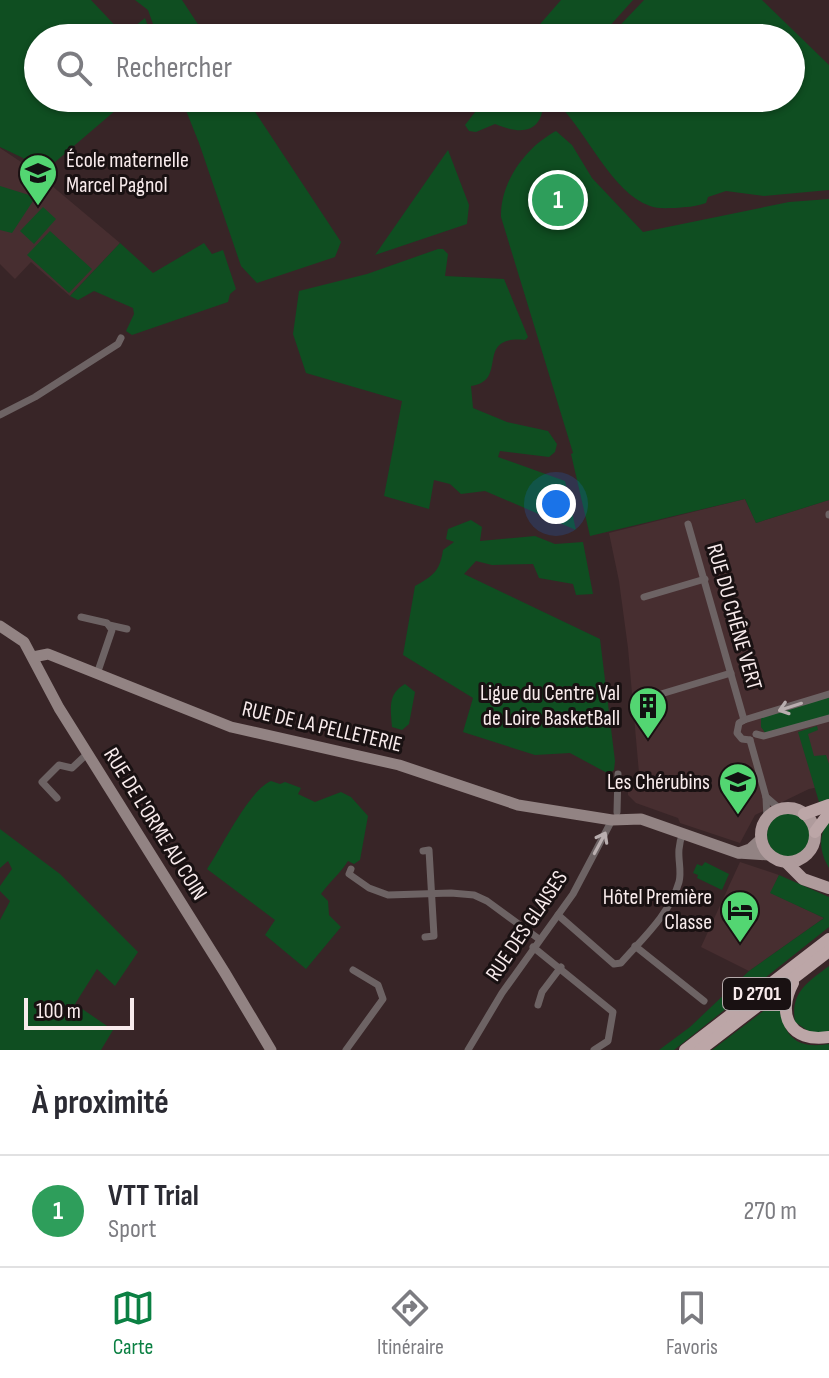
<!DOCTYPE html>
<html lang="fr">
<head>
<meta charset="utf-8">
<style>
  :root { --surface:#fff; --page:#f7f7f7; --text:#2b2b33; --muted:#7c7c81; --line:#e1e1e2; --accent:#0b8043 }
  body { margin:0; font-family:"Sofia Sans Condensed",sans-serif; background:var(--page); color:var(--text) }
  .scale { position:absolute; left:24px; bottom:20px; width:110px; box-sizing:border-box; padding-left:8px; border:4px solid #f8ebec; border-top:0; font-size:22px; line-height:28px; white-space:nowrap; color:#f8ebec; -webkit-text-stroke:6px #191112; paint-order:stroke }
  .you { position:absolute; left:556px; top:504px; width:28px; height:28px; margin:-20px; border:6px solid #fff; border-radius:50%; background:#1a73e8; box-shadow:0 0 0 12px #1a73e833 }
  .badge { display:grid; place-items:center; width:52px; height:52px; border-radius:50%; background:var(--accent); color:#fff; font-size:26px; font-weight:700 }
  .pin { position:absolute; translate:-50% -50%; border:4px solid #fff; box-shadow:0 2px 8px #0006 }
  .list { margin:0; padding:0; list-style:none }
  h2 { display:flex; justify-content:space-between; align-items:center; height:104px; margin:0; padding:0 32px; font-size:34px }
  h2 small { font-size:26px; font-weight:400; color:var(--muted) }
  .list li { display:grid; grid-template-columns:52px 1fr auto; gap:24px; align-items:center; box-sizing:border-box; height:112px; padding:0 32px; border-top:2px solid var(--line) }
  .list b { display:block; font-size:30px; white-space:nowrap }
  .list p { margin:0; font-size:26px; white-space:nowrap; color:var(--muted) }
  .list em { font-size:26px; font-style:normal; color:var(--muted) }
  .icon { flex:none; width:44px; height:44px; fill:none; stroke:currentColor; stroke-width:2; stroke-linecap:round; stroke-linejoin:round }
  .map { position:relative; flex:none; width:829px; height:1050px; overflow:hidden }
  .search { position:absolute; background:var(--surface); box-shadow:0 2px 6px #0004; left:24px; right:24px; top:24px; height:88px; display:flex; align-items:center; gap:20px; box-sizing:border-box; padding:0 28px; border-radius:44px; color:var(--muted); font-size:30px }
  .sheet { height:216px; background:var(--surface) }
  nav { display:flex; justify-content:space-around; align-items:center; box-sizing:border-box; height:112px; border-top:2px solid var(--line); background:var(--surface); font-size:22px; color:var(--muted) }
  nav a { display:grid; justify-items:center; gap:4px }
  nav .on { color:var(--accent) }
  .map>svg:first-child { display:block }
  .built { fill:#472e30 }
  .green { fill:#0f4e21 }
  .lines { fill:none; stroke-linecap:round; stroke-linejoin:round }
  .minor { stroke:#6d6364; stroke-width:7 }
  .secondary { stroke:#928383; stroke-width:11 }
  .primary { stroke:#af9b9c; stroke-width:12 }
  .trunk { stroke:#bca6a7; stroke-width:12 }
  .oneway { stroke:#b9aeaf }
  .labels { text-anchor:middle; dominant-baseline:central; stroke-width:6; stroke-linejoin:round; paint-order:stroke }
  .shield { fill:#191112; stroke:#b5aaab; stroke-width:2 }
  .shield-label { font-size:20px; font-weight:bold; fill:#f8ebec }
  .poi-label { font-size:22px; fill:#f8ebec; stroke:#191112; text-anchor:end }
  .street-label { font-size:22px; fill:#f8ebec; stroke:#191112 }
</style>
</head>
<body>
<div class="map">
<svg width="829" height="1050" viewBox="0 0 829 1050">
  <rect width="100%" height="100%" fill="#382527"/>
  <g class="built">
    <polygon points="0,148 33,170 120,243 70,296 31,262 15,279 0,264"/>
    <polygon points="745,499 756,523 829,500 829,785 809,789 755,815 740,843 680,823 678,818 636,803 628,795 628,788 639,773 628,648 619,581 609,533"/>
    <polygon points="740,862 779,875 771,893 824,918 749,971 701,947"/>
  </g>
  <g class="green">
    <polygon points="0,0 91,0 124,35 145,18 152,38 38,38 38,98 130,98 41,174 23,158 0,147"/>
    <polygon points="135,0 182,0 207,38 158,38 148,10"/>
    <polygon points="561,0 633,0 599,38 528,38"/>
    <path d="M 644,0 L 762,0 L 829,65 L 829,190 L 764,196 L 726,191 L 708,197 L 706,203 C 695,207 686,207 675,208 C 667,208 657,209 650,206 C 612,193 587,132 558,104 L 563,98 L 791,98 L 791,38 L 608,38 Z"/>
    <polygon points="181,98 246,98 341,242 335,257 257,283 241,266 199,143"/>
    <path d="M 486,98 L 544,98 C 543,134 522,135 495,124 L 476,132 L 469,131 L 465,125 Z"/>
    <path d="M 556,131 L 572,145 L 592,178 L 643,232 L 789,202 L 829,199 L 829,500 L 756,523 L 745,499 L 590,536 L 571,454 L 573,453 L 501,217 C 500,182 526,147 556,131 Z"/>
    <polygon points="448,150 469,205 467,224 375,255"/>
    <polygon points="0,186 29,195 33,201 12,233 0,230"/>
    <polygon points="43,207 56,219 34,244 20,231"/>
    <polygon points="50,231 92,269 69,293 27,255"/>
    <polygon points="120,243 153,273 204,243 212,254 223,250 236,289 230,294 228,302 132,335 126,331 134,314 133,308 94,291 78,300 70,296"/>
    <path d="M 438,249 L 443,249 L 448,254 L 445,276 L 504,279 L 528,337 L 525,340 C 473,335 510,381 471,386 L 473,408 L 507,422 L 548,431 L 557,444 L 555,452 L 549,457 L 500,451 L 498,457 L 565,481 L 576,530 L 485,491 L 461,494 L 450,484 L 434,480 L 429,509 L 384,496 L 402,401 L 306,373 L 293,334 L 299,291 L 367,274 Z"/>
    <path d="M 471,520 L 482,527 L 480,541 L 535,536 L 555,544 L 583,542 L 593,594 L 576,595 L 573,584 L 539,578 L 533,564 L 492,565 L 476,561 L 464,574 L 600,639 L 615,761 L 614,770 L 609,774 L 570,753 L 535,755 L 463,732 L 473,698 L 403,655 L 415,586 C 433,576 440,571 443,550 L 454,542 L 446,539 L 448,529 Z"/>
    <path d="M 405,684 L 415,692 L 409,724 L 402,730 L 392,727 C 391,709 387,694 405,684 Z"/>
    <polygon points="829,697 829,715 766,734 761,727 761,718"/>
    <polygon points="817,726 818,730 808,734 814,756 826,755 829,764 829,799 819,802 798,732"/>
    <path d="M 271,781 L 280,784 L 285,782 L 301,788 L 298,794 L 315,802 L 341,792 L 351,797 L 368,816 L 360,860 L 354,864 L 348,861 C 340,874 330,881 321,894 L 328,901 L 329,915 L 341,927 L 306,969 L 265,935 L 275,920 L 207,869 C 222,847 249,790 271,781 Z"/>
    <circle cx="789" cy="835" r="22"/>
    <path d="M 829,820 L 829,868 C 819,851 818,836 829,820 Z"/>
    <polygon points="0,829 60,874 138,952 115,986 97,969 75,1004 113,1030 101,1050 0,1050 0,920 10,901 0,891 0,886 12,869 8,861 0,868"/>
    <polygon points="705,862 729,874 722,890 697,878 698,875 693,873 697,864 702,866"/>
    <polygon points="779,875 829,897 829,927 674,1050 659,1050 690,1027 749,971 824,918 770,893"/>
    <path d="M 829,966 L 829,1031 L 814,1035 L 795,1022 C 790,992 808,982 829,966 Z"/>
    <path d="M 778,1000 C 783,1033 792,1050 829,1044 L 829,1050 L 712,1050 Z"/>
  </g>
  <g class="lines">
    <g class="minor">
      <polyline points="0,415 35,397 118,344 121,338"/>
      <polyline points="829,514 829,515"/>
      <polyline points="688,524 744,720"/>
      <polyline points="644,597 705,579"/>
      <polyline points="81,617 107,623 112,630 97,674"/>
      <polyline points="109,625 127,629"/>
      <polyline points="661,694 731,673"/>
      <polyline points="744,720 829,694"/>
      <polyline points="744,720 739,723 737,733 742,739 750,740"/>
      <polyline points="756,734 764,736 829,718"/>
      <polyline points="750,740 766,797 767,819"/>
      <polyline points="766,797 781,810"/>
      <polyline points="57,798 42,782 59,765 72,768 88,753"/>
      <polyline points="617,812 618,774"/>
      <polyline points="423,851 429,850 434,936 425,937"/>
      <polyline points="351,869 349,874 369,888 388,895 451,893 474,895 487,901 539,939"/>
      <path d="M 558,915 L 614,964 L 621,963 C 642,939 670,914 679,882 C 683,867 674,854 683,833"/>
      <polyline points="635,946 704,1001"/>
      <polyline points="533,947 613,1012 608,1041 594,1050"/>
      <polyline points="538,1005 542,992 561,967"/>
      <polyline points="346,1050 383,999 378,985 353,970"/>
      <polyline points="468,1050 502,993 573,894 612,820"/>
    </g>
    <g class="secondary">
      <polyline points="0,626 24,642 59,708 225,973 271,1050"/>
      <polyline points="33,657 48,654 231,727 399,765 518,805 612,820 641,819 738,853 769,855"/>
      <polyline points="739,853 750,849 761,839"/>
    </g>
    <g class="primary">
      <circle cx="788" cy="835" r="27"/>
      <polyline points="786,862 803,879 829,888"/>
    </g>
    <g class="trunk">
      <polyline points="804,814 829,805"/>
      <polyline points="815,832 829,813"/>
      <path d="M 793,983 C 776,1015 790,1043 829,1037"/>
      <polyline points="685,1050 829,939"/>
      <polyline points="700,1050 829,951"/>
    </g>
  </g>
  <defs><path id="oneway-shaft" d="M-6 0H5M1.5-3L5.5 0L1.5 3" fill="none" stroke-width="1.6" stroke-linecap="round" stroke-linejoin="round" transform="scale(2)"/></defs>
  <g class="oneway">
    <use href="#oneway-shaft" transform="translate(790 707) rotate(162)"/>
    <use href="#oneway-shaft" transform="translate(600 843) rotate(-62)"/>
  </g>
  <defs>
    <g id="school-pin" transform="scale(2)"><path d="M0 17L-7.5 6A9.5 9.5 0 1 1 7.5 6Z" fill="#53d672" stroke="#191112"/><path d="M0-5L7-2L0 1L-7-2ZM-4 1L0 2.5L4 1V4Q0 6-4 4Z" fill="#111"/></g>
    <g id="building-pin" transform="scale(2)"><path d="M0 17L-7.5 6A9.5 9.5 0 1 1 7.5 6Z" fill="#53d672" stroke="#191112"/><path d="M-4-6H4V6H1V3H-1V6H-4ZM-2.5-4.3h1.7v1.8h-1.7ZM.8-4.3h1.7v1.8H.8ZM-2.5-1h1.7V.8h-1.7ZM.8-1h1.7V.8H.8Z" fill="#111"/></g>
    <g id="hotel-pin" transform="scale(2)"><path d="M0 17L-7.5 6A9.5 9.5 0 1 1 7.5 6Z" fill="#53d672" stroke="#191112"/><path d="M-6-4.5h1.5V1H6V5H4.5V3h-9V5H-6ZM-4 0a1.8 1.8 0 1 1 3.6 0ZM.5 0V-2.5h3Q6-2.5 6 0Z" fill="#111"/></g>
  </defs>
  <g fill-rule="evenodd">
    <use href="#school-pin" x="38" y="173"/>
    <use href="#building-pin" x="648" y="706"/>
    <use href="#school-pin" x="738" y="782"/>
    <use href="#hotel-pin" x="740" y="910"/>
  </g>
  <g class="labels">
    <rect class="shield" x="723" y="978" width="68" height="32" rx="6"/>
    <g class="shield-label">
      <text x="757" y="994">D 2701</text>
    </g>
    <g class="poi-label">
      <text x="66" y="160" text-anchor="start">École maternelle<tspan x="66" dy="25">Marcel Pagnol</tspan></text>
      <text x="620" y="693">Ligue du Centre Val<tspan x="620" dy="25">de Loire BasketBall</tspan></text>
      <text x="710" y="782">Les Chérubins</text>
      <text x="712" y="897">Hôtel Première<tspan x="712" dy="25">Classe</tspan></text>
    </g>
    <g class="street-label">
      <text transform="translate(734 617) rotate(74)">RUE DU CHÊNE VERT</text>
      <text transform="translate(322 727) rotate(13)">RUE DE LA PELLETERIE</text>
      <text transform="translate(155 824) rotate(58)">RUE DE L'ORME AU COIN</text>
      <text transform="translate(527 926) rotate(-56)">RUE DES GLAISES</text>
    </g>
  </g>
</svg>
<div class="scale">100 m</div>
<div class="you"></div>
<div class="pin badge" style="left:558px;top:200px;background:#2e9e5b">1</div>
<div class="search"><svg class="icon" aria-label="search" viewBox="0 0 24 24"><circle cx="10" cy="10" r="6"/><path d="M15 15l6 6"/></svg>Rechercher</div>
</div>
<section class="sheet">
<h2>À proximité<small></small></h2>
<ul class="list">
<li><span class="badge" style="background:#2e9e5b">1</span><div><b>VTT Trial</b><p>Sport</p></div><em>270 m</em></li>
</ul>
</section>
<nav>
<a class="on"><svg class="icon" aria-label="map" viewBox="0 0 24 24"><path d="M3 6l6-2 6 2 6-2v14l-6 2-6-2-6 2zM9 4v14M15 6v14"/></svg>Carte</a>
<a><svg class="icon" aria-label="directions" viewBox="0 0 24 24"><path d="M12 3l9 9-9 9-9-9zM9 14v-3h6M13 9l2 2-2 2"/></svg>Itinéraire</a>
<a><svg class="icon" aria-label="saved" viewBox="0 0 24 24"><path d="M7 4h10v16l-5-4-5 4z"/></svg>Favoris</a>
</nav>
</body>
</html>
